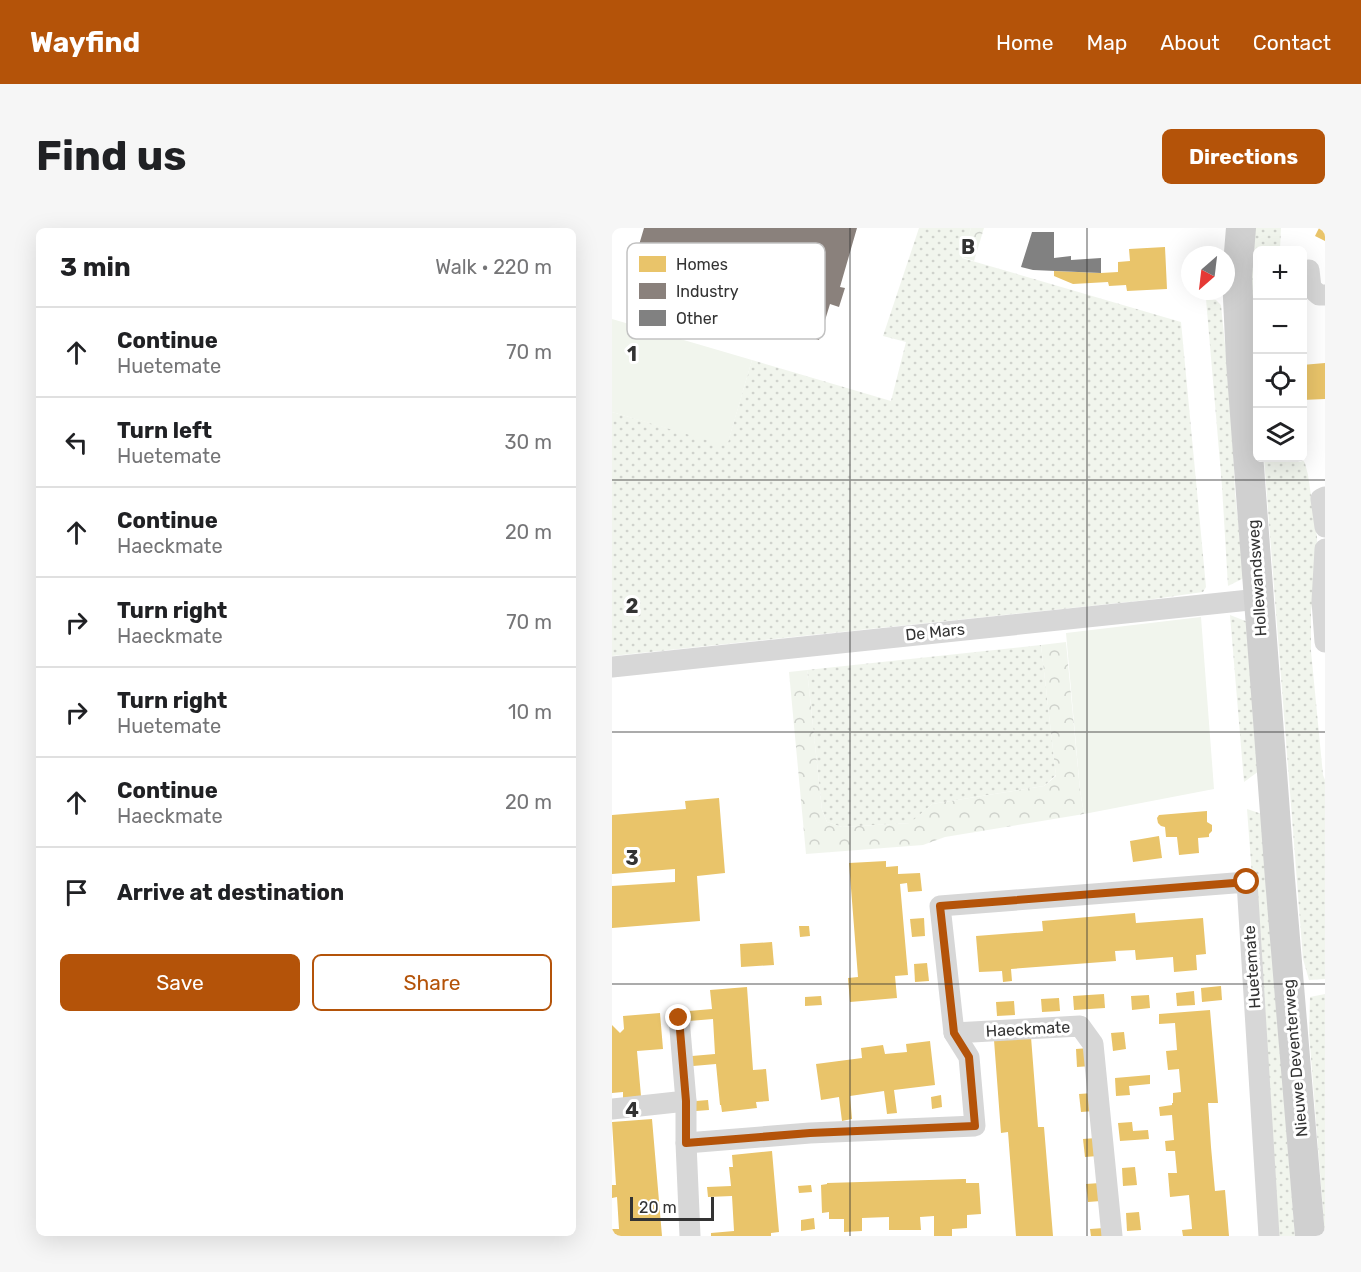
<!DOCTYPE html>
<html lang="en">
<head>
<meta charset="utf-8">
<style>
  :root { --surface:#fff; --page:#f6f6f6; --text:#202124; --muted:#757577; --line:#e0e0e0; --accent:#b45309 }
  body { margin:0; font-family:Rubik,sans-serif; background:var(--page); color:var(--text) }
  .controls { position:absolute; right:18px; top:18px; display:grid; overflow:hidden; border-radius:9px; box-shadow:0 6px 24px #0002 }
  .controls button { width:54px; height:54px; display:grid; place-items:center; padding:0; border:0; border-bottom:2px solid var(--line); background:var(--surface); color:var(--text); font:30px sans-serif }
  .compass { position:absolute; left:569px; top:18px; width:54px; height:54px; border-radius:50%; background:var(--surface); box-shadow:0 6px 24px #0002; rotate:208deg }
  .scale { position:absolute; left:18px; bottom:15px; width:84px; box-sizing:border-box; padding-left:6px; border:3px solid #333; border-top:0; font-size:16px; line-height:21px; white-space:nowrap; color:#333; -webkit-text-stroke:4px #fff; paint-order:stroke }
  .stop { position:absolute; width:18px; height:18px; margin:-14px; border:4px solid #b45309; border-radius:50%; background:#fff }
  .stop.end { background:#b45309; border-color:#fff; box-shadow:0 2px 6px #0008 }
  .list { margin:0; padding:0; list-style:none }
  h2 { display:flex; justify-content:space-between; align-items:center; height:78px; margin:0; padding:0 24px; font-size:26px }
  h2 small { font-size:20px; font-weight:400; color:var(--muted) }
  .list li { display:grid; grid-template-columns:39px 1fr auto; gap:18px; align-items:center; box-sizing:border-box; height:90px; padding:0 24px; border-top:2px solid var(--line) }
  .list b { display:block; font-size:22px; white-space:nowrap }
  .list p { margin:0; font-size:20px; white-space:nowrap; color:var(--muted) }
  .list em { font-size:20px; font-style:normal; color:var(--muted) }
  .actions { display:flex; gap:12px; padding:18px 24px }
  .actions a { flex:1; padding:14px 0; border:2px solid var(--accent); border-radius:9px; text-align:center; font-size:21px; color:var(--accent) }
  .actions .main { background:var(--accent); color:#fff }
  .icon { flex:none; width:33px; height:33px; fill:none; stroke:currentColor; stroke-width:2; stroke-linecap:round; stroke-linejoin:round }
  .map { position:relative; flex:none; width:713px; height:1008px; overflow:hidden; border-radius:9px }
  header { display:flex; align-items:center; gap:36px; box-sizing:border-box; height:84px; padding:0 30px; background:var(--accent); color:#fff }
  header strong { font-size:28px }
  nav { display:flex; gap:33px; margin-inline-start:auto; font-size:21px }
  .intro { display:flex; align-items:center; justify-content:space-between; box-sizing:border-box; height:144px; padding:0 36px }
  h1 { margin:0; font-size:42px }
  .button { padding:15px 27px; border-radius:9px; background:var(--accent); color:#fff; font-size:21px; font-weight:700 }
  main { display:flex; gap:36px; padding:0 36px }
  aside { flex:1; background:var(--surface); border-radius:9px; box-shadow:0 6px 24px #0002 }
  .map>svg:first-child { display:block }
  .grass { fill:url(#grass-dots) }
  .forest { fill:url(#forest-crowns) }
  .garden { fill:#f1f5ed }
  .homes { fill:#e9c46a }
  .industry { fill:#8a817c }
  .building { fill:#818181 }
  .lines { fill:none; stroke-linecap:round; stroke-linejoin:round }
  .street { stroke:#d7d7d7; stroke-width:21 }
  .secondary { stroke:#d0d0d0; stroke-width:30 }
  .route { stroke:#b45309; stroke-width:8 }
  .grid { fill:none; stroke:#333; stroke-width:1.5; stroke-opacity:0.55 }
  .labels { text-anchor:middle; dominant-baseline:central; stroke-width:6; stroke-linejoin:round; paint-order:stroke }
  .street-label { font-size:16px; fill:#333; stroke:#fff }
  .key { fill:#fff; stroke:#c2c2c2; stroke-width:1.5 }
  .key-label { font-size:16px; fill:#333 }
  .grid-label { font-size:20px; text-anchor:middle; font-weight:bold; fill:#333; stroke:#fff; stroke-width:6; stroke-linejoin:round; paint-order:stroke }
</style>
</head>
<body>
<header>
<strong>Wayfind</strong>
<nav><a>Home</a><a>Map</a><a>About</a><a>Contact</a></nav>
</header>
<div class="intro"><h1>Find us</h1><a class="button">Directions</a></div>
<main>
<aside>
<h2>3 min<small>Walk · 220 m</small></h2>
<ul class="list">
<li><svg class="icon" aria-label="ahead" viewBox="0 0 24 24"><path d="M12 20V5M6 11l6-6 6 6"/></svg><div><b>Continue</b><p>Huetemate</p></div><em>70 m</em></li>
<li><svg class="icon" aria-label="left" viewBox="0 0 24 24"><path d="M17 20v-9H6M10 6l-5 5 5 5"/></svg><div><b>Turn left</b><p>Huetemate</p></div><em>30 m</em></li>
<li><svg class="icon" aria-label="ahead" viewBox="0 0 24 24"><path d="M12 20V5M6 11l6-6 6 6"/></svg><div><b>Continue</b><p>Haeckmate</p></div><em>20 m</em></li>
<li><svg class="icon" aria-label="right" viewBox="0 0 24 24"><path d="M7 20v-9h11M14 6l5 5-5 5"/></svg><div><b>Turn right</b><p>Haeckmate</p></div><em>70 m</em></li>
<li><svg class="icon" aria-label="right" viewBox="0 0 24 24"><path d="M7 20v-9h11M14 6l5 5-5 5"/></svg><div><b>Turn right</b><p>Huetemate</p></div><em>10 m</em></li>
<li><svg class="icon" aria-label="ahead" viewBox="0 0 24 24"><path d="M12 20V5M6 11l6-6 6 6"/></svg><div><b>Continue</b><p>Haeckmate</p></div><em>20 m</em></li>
<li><svg class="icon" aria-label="arrive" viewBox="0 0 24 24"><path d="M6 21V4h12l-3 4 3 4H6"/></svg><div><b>Arrive at destination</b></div></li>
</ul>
<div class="actions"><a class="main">Save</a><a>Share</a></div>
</aside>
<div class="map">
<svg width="713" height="1008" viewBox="0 0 713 1008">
  <defs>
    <pattern id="grass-dots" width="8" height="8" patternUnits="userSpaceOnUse" patternTransform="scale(1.5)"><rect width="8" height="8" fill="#f1f5ed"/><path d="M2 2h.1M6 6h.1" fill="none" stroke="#cfd2cc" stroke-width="1.8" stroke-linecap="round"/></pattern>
    <pattern id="forest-crowns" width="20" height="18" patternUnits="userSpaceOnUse" patternTransform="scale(1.5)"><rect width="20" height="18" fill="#f1f5ed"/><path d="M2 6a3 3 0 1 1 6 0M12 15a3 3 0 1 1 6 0" fill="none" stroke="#cfd2cc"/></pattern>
  </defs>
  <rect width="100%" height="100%" fill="#fff"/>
  <g class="grass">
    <polygon points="307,0 359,0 350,30 569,94 594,359 591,364 535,372 0,428 0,184 115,217 140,132 279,173 294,114 271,108"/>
    <polygon points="635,0 669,0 668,22 646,22 645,148 638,54"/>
    <polygon points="594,71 604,72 609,77 619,175 623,263 632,350 616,358 610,258"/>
    <polygon points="652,230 689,230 693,235 696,247 705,309 706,337 699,383 699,423 711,547 713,552 713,751 697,752 691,731"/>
    <polygon points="618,387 636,394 647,543 632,554"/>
    <polygon points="429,417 444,547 432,558 320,576 299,595 230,599 215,594 210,582 195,442"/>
    <polygon points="635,581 650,586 683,1008 667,1008"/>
    <polygon points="713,766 713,1008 697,804 698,769"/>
  </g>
  <g class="forest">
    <polygon points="359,0 372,0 362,33 350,29"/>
    <polygon points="454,414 468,562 472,586 333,609 311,617 194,626 177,444 195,442 210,582 215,594 230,599 298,595 320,576 432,558 444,548 429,417"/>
  </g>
  <g class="garden">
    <polygon points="0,91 140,132 115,218 0,184"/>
    <polygon points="589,389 602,561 472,586 468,562 454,405"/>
  </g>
  <g class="homes">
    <polygon points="707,0 713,0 713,13 703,8"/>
    <polygon points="553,19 555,61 515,63 514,57 497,58 496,54 461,56 442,48 442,43 489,45 506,44 506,34 518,33 517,21"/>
    <polygon points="713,135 713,171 690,172 690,137"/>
    <polygon points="107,570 113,645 85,648 88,693 0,700 0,658 63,654 63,641 0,646 0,587 74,581 73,573"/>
    <polygon points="595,583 595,594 600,597 600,603 597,606 597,609 586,610 587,625 567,627 565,609 554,609 553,599 549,598 546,595 545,590 547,587"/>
    <polygon points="547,608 550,630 521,634 518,613"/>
    <polygon points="274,633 274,639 286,638 286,646 308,645 310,663 296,664 295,655 288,656 296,747 283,748 285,770 238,774 236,750 246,749 237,635"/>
    <polygon points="523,685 524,695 591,690 594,726 584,727 585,742 562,744 561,729 524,732 523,722 503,723 504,733 399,741 400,753 391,754 390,743 367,744 364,708 431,703 430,693"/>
    <polygon points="312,690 313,708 300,709 298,691"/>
    <polygon points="187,698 197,698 198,708 188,709"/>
    <polygon points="160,714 162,737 129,739 128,716"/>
    <polygon points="315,735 317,753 303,754 302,736"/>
    <polygon points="609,758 610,772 590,774 589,760"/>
    <polygon points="135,759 141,842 154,841 157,873 144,874 145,880 110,884 109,877 108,877 104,836 81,838 80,828 103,826 101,791 77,793 77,783 100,781 98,762"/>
    <polygon points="582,763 583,777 565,778 564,765"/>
    <polygon points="492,766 493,780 462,782 461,768"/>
    <polygon points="537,767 538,780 520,782 519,768"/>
    <polygon points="209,768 210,777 193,778 193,769"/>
    <polygon points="447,770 448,783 430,784 429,771"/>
    <polygon points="402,773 403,787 385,788 384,774"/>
    <polygon points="598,782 606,875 596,875 599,919 603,963 613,962 617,1008 571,1008 570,1002 580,1001 577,967 558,969 556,945 565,945 563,923 554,923 553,913 562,912 560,887 548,888 547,879 560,877 560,875 561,875 561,865 569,864 567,841 556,842 554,823 565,822 563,795 547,796 547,786"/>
    <polygon points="48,785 51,821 25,823 29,868 11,870 11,864 0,865 0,797 8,805 12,801 11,788"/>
    <polygon points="512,804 514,821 501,823 499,805"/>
    <polygon points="419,809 426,899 432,899 441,1008 404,1008 396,904 389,905 382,812"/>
    <polygon points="318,813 323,857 282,862 285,885 275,886 272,863 238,868 240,891 230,893 227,869 209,872 204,836 250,830 249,820 271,817 273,826 295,824 294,816"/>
    <polygon points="477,820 479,838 465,839 464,821"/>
    <polygon points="538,847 538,856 517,858 518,867 504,868 503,850"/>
    <polygon points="481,865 482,883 469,884 467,866"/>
    <polygon points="329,867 330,879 320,881 319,869"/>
    <polygon points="96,872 97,882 84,883 84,873"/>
    <polygon points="40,891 50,1008 0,1008 0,1001 7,1001 5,969 0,970 0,957 4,957 0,894"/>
    <polygon points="520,894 521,903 536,902 537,911 508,913 506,895"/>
    <polygon points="484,910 486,928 473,929 471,911"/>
    <polygon points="160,923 167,1004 159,1005 159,1008 99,1008 99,1005 122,1003 120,968 96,969 95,959 119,958 117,939 121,939 120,927"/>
    <polygon points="523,939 525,957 511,958 510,940"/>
    <polygon points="351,951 354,951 354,955 367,955 369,986 355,987 355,1000 340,1001 340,1008 322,1008 322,988 308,989 309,1002 277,1002 277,989 250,990 250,1003 232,1004 232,991 217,991 217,984 210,985 209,957 215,956 215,955"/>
    <polygon points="488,955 489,973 476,974 474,956"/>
    <polygon points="199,957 200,964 187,965 186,958"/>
    <polygon points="527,984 529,1002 515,1003 514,985"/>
    <polygon points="202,990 203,1001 189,1003 189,992"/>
    <polygon points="492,1000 492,1008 479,1008 478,1001"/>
  </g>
  <polygon class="industry" points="32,0 245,0 228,59 233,60 227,79 218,76 207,112 16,54"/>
  <polygon class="building" points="420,4 442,4 442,30 459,28 459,32 489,30 489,45 421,42 409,39"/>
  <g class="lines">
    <g class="street">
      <polyline points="697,42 699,60 707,67 713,67"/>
      <polyline points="713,269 709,271 713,299"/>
      <polyline points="713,321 710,373 713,414"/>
      <polyline points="0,439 647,371"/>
      <polyline points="342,805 468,798 481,816 500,1008"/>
      <polyline points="74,873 74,915"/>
      <polyline points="0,881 74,873 67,790"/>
      <polyline points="78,1008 74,915 198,905 363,898 357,829 342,805 328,678 635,654 657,1008"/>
    </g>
    <polyline class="secondary" points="629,0 625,49 629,133 668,651 698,1008"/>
  </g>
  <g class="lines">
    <polyline class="route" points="67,790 74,873 74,915 198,905 363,898 357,829 342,805 328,678 635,654"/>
  </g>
  <path class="grid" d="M 238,0 L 238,1008M 475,0 L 475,1008M 0,252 L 713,252M 0,504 L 713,504M 0,756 L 713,756"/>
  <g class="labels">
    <g class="street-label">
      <text transform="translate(645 350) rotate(-94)">Hollewandsweg</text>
      <text transform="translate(323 404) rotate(-6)">De Mars</text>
      <text transform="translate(640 739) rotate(-94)">Huetemate</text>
      <text transform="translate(416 801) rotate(-3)">Haeckmate</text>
      <text transform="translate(683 830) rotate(-95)">Nieuwe Deventerweg</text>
    </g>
  </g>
  <rect x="15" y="15" width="198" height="96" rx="9" class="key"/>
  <rect x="27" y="28" width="27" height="16" fill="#e9c46a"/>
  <rect x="27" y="55" width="27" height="16" fill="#8a817c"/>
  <rect x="27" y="82" width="27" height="16" fill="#818181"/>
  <g class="key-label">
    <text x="64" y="42">Homes</text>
    <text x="64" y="69">Industry</text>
    <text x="64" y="96">Other</text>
  </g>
  <g class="grid-label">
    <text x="356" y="26">B</text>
    <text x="20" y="133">1</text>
    <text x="20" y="385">2</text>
    <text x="20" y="637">3</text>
    <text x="20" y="889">4</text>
  </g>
</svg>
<div class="controls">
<button>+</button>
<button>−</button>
<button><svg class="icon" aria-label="locate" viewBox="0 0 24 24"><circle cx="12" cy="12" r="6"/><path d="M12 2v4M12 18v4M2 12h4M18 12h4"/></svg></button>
<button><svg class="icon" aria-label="layers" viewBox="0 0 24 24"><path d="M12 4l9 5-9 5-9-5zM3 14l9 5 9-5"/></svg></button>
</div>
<svg class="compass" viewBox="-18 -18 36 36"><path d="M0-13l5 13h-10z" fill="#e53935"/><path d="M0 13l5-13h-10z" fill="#757577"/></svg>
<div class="scale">20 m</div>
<div class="stop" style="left:635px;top:654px"></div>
<div class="stop end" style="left:67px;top:790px"></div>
</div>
</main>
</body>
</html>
